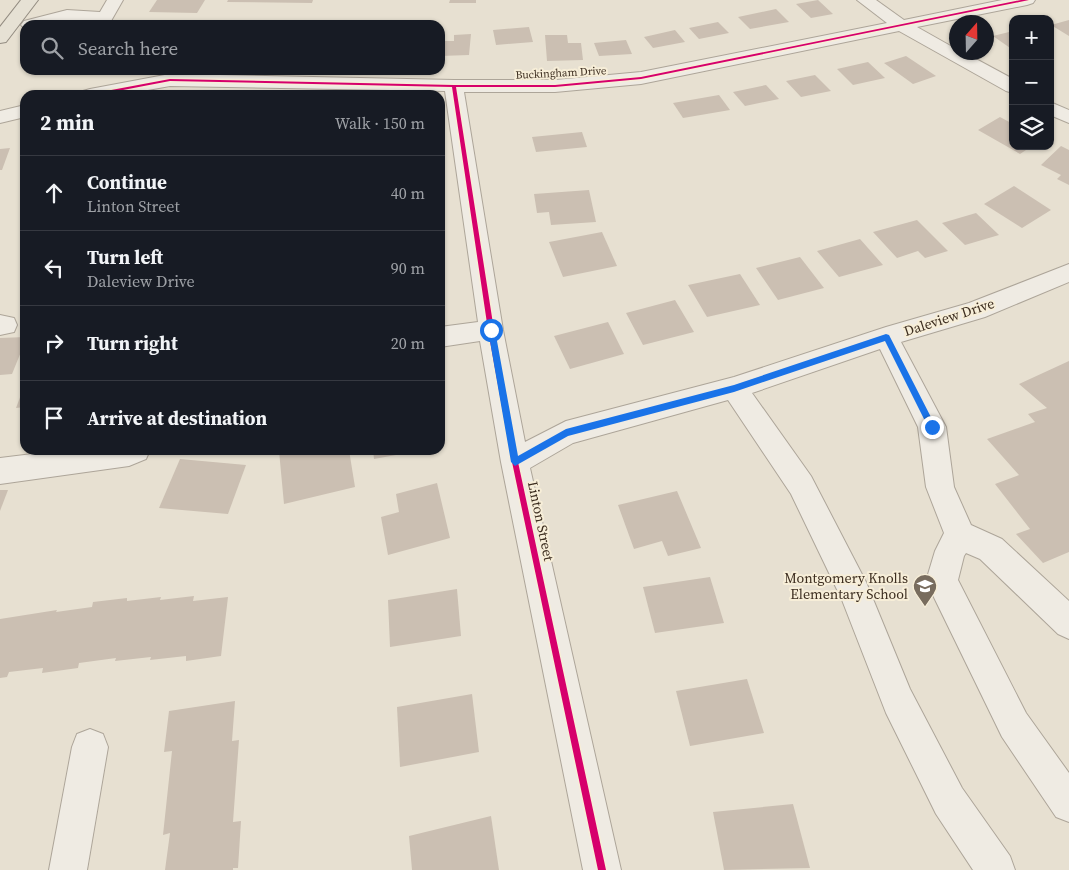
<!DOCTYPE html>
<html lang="en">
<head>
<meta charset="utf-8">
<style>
  :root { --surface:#171b24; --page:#242831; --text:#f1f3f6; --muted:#9ea1a6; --line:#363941 }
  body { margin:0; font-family:"Source Serif 4",serif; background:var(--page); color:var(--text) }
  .controls { position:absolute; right:15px; top:15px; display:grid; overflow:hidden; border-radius:10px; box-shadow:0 1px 4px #0004 }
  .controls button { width:45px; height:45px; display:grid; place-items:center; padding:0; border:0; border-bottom:1px solid var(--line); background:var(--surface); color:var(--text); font:25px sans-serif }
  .compass { position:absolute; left:949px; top:15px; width:45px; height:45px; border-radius:50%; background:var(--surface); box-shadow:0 1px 4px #0004; rotate:20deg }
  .stop { position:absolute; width:15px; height:15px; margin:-11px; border:4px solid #1a73e8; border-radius:50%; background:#fff }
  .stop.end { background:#1a73e8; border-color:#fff; box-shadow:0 1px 5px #0008 }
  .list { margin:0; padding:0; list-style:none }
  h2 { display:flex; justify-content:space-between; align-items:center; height:65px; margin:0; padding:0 20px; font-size:21px }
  h2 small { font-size:16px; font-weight:400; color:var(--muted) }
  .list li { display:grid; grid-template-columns:32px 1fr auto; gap:15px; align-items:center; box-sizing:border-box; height:75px; padding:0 20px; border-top:1px solid var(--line) }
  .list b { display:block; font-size:19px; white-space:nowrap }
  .list p { margin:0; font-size:16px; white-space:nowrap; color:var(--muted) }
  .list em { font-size:16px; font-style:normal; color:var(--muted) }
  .icon { flex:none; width:28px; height:28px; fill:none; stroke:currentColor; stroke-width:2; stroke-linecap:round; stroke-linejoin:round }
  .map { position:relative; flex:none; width:1069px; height:870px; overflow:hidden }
  .search { position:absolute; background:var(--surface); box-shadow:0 1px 4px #0004; left:20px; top:20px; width:425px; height:55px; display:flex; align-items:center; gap:12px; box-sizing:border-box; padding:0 18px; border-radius:15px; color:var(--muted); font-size:19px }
  .panel { position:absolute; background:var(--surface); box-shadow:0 1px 4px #0004; left:20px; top:90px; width:425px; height:365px; border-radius:15px }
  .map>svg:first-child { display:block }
  .building { fill:#cbbfb2 }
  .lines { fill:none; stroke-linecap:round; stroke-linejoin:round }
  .minor-casing { stroke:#ada599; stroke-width:2 }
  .major-casing { stroke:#928b80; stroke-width:2 }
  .minor { fill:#efebe3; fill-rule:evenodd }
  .major { fill:#e6e1d4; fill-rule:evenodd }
  .cycleway-casing { stroke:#f7eed8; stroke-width:3 }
  .cycleway { fill:#d6006c; fill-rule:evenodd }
  .route { fill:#1a73e8 }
  .labels { text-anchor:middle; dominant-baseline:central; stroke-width:4; stroke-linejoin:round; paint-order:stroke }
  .far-street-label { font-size:11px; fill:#3d2e20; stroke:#f7eed8 }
  .street-label { font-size:14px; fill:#3d2e20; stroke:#f7eed8 }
  .poi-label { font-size:14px; fill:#3d2e20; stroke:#f7eed8; text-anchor:end }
</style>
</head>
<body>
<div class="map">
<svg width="1069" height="870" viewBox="0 0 1069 870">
  <rect width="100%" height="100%" fill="#e7e0d1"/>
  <g class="building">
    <polygon points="157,0 205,0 197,13 149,12"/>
    <polygon points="228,0 313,0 312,3 227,2"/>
    <polygon points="450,0 476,0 476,3 449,3"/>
    <polygon points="818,0 833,14 811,18 796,4"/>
    <polygon points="776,9 789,22 750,29 738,17"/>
    <polygon points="1069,20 1069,36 1051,25"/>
    <polygon points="718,22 729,33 699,39 689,28"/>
    <polygon points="529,27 533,42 496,45 493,30"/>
    <polygon points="675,30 685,42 653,48 644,37"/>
    <polygon points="1013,31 1013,50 993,36"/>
    <polygon points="471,34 469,55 440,56 440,41 454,41 454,35"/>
    <polygon points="545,35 567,35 568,43 581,43 583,60 547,61"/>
    <polygon points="626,40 632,54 599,56 594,43"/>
    <polygon points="906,56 936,76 913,84 884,63"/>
    <polygon points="868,62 885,78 853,85 837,69"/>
    <polygon points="815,75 831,91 801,97 786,81"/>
    <polygon points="766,85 779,99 745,106 733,92"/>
    <polygon points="719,95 730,110 683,118 673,103"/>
    <polygon points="1000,117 1013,124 1013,146 1032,146 1020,154 978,130"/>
    <polygon points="582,132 587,147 536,152 532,137"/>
    <polygon points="1061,146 1069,150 1069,185 1057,179 1061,175 1041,165"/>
    <polygon points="10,148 2,170 0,170 0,149"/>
    <polygon points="1014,186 1051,210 1022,228 984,204"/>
    <polygon points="589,190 596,222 551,225 549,212 537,213 534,194"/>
    <polygon points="976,213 999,235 965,245 942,223"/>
    <polygon points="917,220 948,251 925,258 918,251 897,258 873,232"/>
    <polygon points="602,232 617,266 563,277 549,242"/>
    <polygon points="860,239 883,265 839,277 817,251"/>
    <polygon points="800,257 824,288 778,300 756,268"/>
    <polygon points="740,274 760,305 707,317 688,285"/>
    <polygon points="675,300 694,332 643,345 626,313"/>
    <polygon points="608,322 624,354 570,369 554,336"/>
    <polygon points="25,337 25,342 12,374 0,375 0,338"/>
    <polygon points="1069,361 1069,552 1043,563 1016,534 1030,529 995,484 1019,475 987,439 1035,422 1028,414 1047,408 1019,384"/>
    <polygon points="25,384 25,407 16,408"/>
    <polygon points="284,450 349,450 355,487 284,504 279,451"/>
    <polygon points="373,450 418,450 418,451 374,459"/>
    <polygon points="180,459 246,465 228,514 159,508"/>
    <polygon points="437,483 450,538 388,555 381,517 399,512 396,494"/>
    <polygon points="0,490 8,490 0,511"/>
    <polygon points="677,491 701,548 668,556 662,541 634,549 618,505"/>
    <polygon points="710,577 724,623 655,633 643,587"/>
    <polygon points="457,589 461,636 390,647 388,600"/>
    <polygon points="194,596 193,601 228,597 221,656 186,661 186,656 150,660 151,657 115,661 116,658 79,663 78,668 42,673 43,668 9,672 7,677 0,678 0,619 57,610 56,612 92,607 93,602 127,598 127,601 161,597 160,600"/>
    <polygon points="747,679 764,733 690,746 676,691"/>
    <polygon points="472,694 479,752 400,767 397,707"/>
    <polygon points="235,701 232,741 239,740 233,822 241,821 238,868 233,868 233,870 165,870 170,833 163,835 172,751 164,752 169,711"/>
    <polygon points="793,804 810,868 724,870 713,812"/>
    <polygon points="491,816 499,870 412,870 409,836"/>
  </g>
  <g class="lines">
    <g class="minor-casing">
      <g id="minor">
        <polygon points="107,0 123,0 111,21 105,22 67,20 49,25 25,25 25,29 21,25 24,21 67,10 100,12"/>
        <polygon points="857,0 876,0 904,20 1002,0 1035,0 1033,3 1027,5 917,27 956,49 956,52 963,52 1013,79 1013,93 1006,91 899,31 641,84 555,92 464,92 503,330 525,442 566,421 734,377 886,327 969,303 1069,264 1069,282 985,317 901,342 946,427 954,487 971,525 1002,539 1069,601 1069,639 1058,634 980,559 966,553 964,556 958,580 1026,713 1069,773 1069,822 1056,817 1002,737 926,581 935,551 944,533 926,487 918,427 880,349 752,393 811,476 866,582 910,689 962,788 1010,856 1015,870 973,870 936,814 886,713 842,600 791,494 728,400 573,443 530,468 621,870 583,870 501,462 480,341 440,347 440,327 478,322 445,91 170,86 120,95 81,95 83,91 90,89 170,74 454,80 555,80 641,72 887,23"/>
        <polygon points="1050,102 1069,110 1069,123 1050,115"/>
        <polygon points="25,105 25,117 0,123 0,111"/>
        <polygon points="0,315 14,318 17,325 14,332 0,335"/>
        <polygon points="65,450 150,450 146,459 129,466 0,484 0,458"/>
        <polygon points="90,729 103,734 108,747 87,870 49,870 72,747 77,734"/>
      </g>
    </g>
    <g class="major-casing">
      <polygon id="major" points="21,0 38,0 6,42 0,43 0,27"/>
    </g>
    <use href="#minor" class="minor"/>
    <use href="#major" class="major"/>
    <g class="cycleway-casing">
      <polygon id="cycleway" points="1021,0 1029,0 641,79 555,87 456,87 494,330 518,462 606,870 598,870 512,462 488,330 452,87 170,81 97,95 88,95 90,94 170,79 454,85 555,85 641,77"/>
    </g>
    <use href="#cycleway" class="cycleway"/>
  </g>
  <polygon class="route" points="491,327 495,330 518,456 566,429 734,385 886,334 889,335 936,427 932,430 929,429 885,341 734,392 568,436 515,466 511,462 488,330"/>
  <defs>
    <g id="school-pin" transform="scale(1.25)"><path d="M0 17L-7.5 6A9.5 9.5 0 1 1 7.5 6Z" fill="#786c5e" stroke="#f7eed8"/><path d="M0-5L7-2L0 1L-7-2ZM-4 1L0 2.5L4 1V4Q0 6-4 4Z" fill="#fff"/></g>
  </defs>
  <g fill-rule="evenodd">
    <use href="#school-pin" x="925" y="586"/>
  </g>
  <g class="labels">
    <g class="far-street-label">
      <text transform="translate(561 73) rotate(-3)">Buckingham Drive</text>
    </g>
    <g class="street-label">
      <text transform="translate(949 317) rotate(-18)">Daleview Drive</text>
      <text transform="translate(541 521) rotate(78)">Linton Street</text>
    </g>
    <g class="poi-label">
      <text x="908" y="578">Montgomery Knolls<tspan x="908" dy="16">Elementary School</tspan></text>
    </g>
  </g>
</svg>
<div class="controls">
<button>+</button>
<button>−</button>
<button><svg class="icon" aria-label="layers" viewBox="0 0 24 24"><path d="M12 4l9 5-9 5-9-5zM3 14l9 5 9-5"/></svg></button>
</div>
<svg class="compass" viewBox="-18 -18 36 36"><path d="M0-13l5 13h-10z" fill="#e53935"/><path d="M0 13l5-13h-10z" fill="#9ea1a6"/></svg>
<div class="stop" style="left:491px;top:330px"></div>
<div class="stop end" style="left:932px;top:427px"></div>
<div class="search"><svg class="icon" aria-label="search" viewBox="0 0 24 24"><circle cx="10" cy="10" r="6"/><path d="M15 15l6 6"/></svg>Search here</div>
<section class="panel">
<h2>2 min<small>Walk · 150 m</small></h2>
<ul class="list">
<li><svg class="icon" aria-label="ahead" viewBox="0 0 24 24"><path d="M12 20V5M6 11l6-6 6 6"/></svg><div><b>Continue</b><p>Linton Street</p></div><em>40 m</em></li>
<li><svg class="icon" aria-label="left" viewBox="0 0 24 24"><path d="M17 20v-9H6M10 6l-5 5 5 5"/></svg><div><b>Turn left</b><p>Daleview Drive</p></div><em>90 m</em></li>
<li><svg class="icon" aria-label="right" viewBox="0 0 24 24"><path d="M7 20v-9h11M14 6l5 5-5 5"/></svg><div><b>Turn right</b></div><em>20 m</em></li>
<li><svg class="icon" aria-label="arrive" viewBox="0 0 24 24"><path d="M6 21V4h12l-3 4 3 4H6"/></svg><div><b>Arrive at destination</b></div></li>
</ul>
</section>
</div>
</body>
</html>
